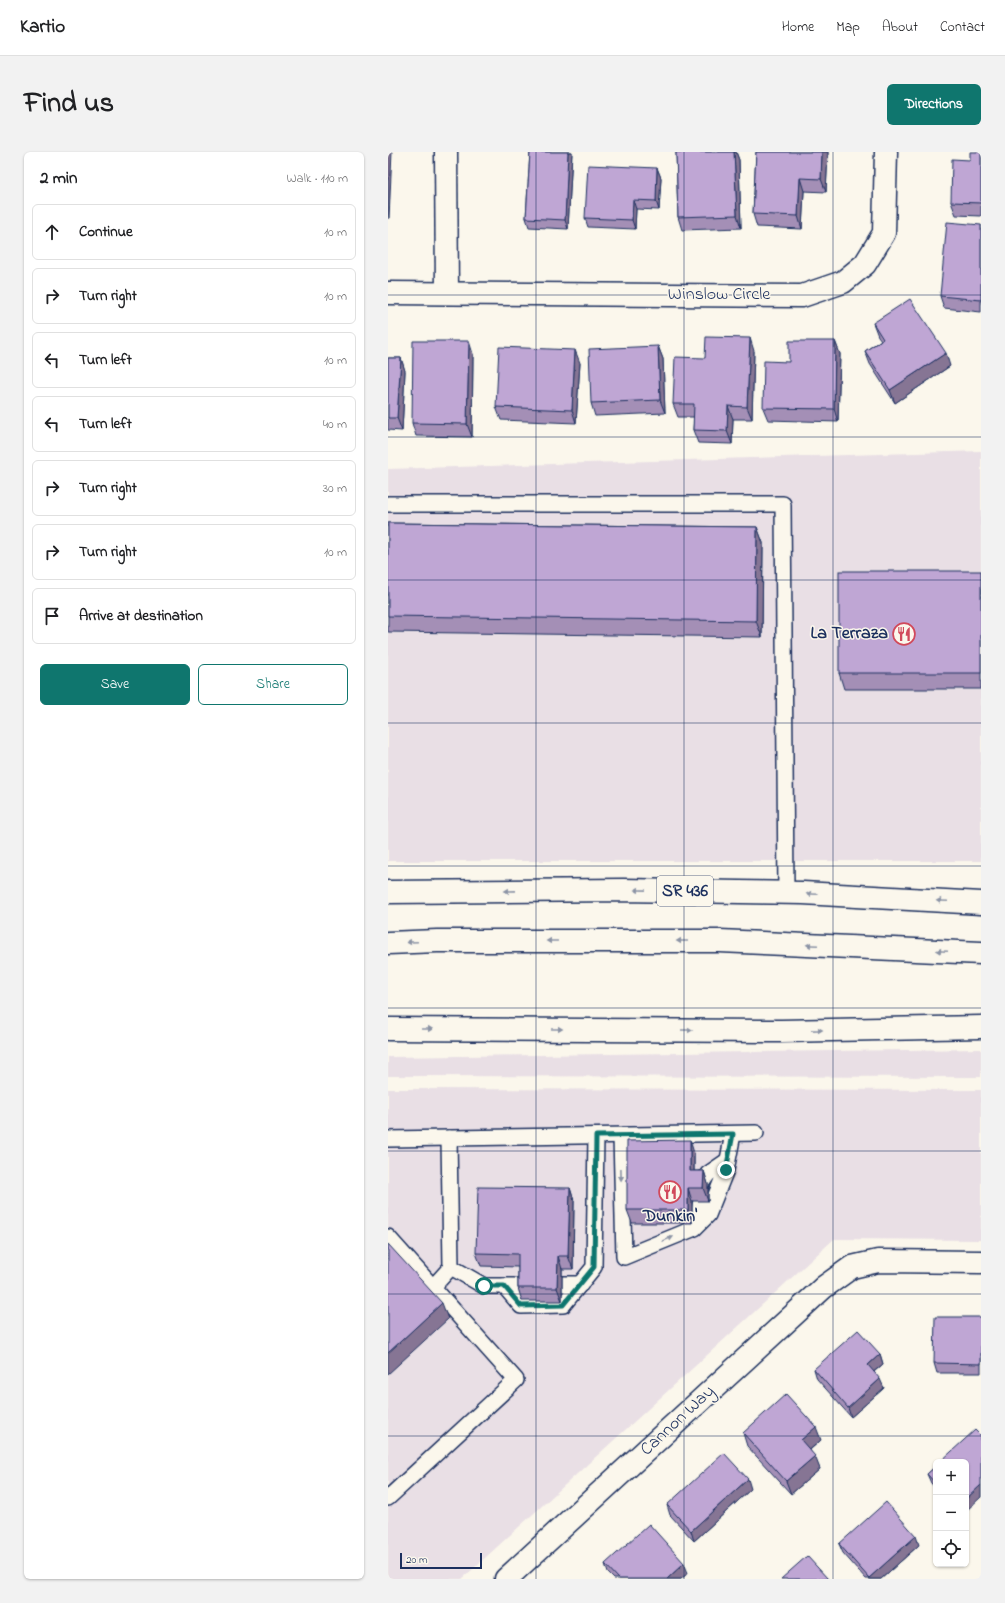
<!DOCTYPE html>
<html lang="en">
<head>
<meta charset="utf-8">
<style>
  :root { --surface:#fff; --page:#f2f2f2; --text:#202124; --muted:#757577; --line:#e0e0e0; --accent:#0f766e }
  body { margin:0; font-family:"Indie Flower",sans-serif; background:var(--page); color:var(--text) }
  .controls { position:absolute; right:12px; bottom:12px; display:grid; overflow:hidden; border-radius:6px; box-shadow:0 1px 3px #0004 }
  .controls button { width:36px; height:36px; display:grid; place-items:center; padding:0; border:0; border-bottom:1px solid var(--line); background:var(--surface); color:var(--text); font:20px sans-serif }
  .scale { position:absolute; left:12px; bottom:10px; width:82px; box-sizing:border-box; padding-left:4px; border:2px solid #1b2f5e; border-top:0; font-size:11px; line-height:14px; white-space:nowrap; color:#1b2f5e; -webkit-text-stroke:3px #fbf7ec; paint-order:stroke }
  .stop { position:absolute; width:12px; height:12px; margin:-9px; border:3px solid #0f766e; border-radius:50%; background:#fff }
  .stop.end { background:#0f766e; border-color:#fff; box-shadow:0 1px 4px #0008 }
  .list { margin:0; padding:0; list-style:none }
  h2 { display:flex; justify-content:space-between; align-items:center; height:52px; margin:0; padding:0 16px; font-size:17px }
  h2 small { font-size:13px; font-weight:400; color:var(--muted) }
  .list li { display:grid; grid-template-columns:26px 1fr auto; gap:12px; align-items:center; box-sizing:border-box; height:56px; margin:0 8px 8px; padding:0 8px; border:1px solid var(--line); border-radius:6px }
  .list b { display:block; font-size:15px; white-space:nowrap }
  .list em { font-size:13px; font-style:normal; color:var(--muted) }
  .actions { display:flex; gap:8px; padding:12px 16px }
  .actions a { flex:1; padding:9px 0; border:1px solid var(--accent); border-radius:6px; text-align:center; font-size:14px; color:var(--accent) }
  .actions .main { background:var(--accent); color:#fff }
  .icon { flex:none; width:22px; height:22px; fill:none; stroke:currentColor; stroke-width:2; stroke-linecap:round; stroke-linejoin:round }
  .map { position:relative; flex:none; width:593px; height:1427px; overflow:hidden; border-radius:6px }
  header { display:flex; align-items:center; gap:24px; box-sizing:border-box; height:56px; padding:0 20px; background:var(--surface); border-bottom:1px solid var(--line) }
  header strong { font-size:19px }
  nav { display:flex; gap:22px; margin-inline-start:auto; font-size:14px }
  .intro { display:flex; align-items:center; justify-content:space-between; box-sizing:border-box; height:96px; padding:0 24px }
  h1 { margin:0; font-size:28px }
  .button { padding:10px 18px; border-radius:6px; background:var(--accent); color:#fff; font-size:14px; font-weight:700 }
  main { display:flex; gap:24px; padding:0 24px }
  aside { flex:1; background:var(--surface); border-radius:6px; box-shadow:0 1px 3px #0004 }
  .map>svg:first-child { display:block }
  .built { fill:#e9dfe5 }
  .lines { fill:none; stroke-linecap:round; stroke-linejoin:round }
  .service-casing { stroke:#1b2f5e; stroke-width:18 }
  .minor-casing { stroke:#1b2f5e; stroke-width:25 }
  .primary-casing { stroke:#1b2f5e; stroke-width:25 }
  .service { stroke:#fbf7ec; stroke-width:15 }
  .minor { stroke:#fbf7ec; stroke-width:22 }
  .primary { stroke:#fbf7ec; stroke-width:22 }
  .wall { fill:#a48fb6; stroke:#1b2f5e }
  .shaded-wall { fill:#867494; stroke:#1b2f5e }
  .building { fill:#bfa6d4; stroke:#1b2f5e }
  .oneway { fill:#8b93a5 }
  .route { stroke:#0f766e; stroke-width:5 }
  .grid { fill:none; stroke:#1b2f5e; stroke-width:1; stroke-opacity:0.55 }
  .labels { text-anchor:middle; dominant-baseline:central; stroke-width:3; stroke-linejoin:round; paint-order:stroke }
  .shield { fill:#fbf7ec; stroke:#5e6b89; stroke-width:1 }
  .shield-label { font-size:17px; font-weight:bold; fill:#1b2f5e }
  .street-label { font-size:18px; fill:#1b2f5e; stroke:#fbf7ec }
  .poi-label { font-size:18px; font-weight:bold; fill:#1b2f5e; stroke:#fbf7ec; text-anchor:end }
</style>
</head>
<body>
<header>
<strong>Kartio</strong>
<nav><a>Home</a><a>Map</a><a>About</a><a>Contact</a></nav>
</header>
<div class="intro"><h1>Find us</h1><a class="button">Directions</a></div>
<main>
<aside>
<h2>2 min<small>Walk · 110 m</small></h2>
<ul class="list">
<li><svg class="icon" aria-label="ahead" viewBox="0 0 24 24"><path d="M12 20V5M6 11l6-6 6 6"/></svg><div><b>Continue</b></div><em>10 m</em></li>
<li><svg class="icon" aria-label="right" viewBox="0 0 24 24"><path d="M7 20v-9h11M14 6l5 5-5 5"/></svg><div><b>Turn right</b></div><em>10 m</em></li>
<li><svg class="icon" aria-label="left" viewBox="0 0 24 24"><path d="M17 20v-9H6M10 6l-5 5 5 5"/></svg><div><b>Turn left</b></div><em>10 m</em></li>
<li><svg class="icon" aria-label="left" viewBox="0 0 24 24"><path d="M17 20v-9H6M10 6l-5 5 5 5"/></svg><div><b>Turn left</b></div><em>40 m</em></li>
<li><svg class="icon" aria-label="right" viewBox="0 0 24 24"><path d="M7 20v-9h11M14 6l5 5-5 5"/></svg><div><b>Turn right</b></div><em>30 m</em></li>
<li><svg class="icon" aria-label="right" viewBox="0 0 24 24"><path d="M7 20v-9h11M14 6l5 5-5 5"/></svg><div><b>Turn right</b></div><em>10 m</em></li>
<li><svg class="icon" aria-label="arrive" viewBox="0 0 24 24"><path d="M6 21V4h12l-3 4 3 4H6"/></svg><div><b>Arrive at destination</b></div></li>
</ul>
<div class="actions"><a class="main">Save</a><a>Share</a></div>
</aside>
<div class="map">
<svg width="593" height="1427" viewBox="0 0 593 1427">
  <rect width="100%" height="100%" fill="#fbf7ec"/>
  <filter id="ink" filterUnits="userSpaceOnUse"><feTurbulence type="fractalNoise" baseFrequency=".025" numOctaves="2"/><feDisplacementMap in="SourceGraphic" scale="8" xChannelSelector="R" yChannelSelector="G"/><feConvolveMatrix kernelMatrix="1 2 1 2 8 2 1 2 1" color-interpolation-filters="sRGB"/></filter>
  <g filter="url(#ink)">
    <g class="built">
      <polygon points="593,299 593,709 0,709 0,317"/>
      <polygon points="593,897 593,925 0,924 0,905"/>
      <polygon points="0,937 593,938 593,1088 446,1087 74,1427 0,1427"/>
    </g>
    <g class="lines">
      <g class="service-casing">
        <g id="service">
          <polyline points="0,352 395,352 398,741"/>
          <polyline points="233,984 236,1105 307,1076 320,1063 338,1018 345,982"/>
          <polyline points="61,986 63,1115 96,1134 126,1134"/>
          <polyline points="0,987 368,981"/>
          <polyline points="313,1032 320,1022 339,1009"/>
          <polyline points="307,1075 313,1049"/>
          <polyline points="0,1085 128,1228 0,1346"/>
          <polyline points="174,1132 193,1132"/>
          <polyline points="116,1134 133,1154 175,1153 206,1115 208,984"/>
          <polyline points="45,1135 63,1115"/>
        </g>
      </g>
      <g class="minor-casing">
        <g id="minor">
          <polyline points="58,0 59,141"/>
          <polyline points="0,141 414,144 455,130 477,112 496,81 498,0"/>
          <polyline points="118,1427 436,1135 464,1115 490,1109 593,1110"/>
        </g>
      </g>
      <g class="primary-casing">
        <g id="primary">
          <polyline points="0,740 235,738 415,741 593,751"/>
          <polyline points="0,791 49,789 332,789 593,801"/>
          <polyline points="0,877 393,879 593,875"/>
        </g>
      </g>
      <use href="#service" class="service"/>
      <use href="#minor" class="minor"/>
      <use href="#primary" class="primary"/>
    </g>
    <g class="wall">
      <polygon points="142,0 184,0 180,77 141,75 138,66"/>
      <polygon points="288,0 348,0 351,8 353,76 294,78 290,65"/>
      <polygon points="368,0 440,0 438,40 416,39 414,77 369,75 365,62"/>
      <polygon points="593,0 593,64 568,63 563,50 582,8"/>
      <polygon points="269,16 273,26 271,58 248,57 247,77 200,75 197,66"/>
      <polygon points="593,73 593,160 556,156 552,144"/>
      <polygon points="485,171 562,214 507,251 482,212 477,199 493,188 490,184"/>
      <polygon points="447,189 452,202 450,270 380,268 375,256 401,210"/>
      <polygon points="270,194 275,207 277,261 207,264 203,251"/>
      <polygon points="366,199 364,267 345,267 344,292 310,291 305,278 306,265 290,265 285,252 317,206"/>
      <polygon points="85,202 84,285 28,284 24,271"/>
      <polygon points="0,206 13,206 17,219 14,279 0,278"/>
      <polygon points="192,211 188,271 113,268 108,255"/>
      <polygon points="0,371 369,375 375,391 374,485 0,480"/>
      <polygon points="593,419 593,537 456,537 451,521"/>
      <polygon points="306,1001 306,1019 316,1019 320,1032 320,1049 304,1049 304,1071 244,1071 239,1058"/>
      <polygon points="182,1036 186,1049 185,1117 174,1117 174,1149 134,1149 130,1136 130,1115 93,1114 88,1101"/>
      <polygon points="593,1165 593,1221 549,1221 546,1211"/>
      <polygon points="492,1202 495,1212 486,1220 496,1236 463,1265 429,1227 426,1217"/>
      <polygon points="355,1281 433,1288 422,1298 432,1317 403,1342 359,1294"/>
      <polygon points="548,1314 548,1337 543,1331 539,1322"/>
      <polygon points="363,1337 306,1389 282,1363 279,1353"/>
      <polygon points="451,1392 531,1393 493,1427 478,1427 455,1401"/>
      <polygon points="217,1412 300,1421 293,1427 226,1427 220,1421"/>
    </g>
    <g class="shaded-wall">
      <polygon points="0,0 4,0 1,67 0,63"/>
      <polygon points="180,0 184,0 180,77 177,68"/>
      <polygon points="346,0 348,0 351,8 353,76 349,63"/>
      <polygon points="434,0 440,0 438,40 433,27"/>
      <polygon points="269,16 273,26 271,58 268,49"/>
      <polygon points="412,26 416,39 414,77 410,64"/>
      <polygon points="245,48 248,57 247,77 244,68"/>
      <polygon points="362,186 366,199 364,267 359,255"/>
      <polygon points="81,189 85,202 84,285 79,272"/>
      <polygon points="447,189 452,202 450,270 446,257"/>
      <polygon points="270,194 275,207 277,261 272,248"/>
      <polygon points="187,198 192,211 188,271 184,258"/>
      <polygon points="558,201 562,214 507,251 502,238"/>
      <polygon points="13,206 17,219 14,279 9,266"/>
      <polygon points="340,254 345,267 344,292 339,279"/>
      <polygon points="369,375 375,391 374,485 368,469"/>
      <polygon points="302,988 306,1001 306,1032 302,1019"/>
      <polygon points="316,1019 320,1032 320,1049 315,1036"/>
      <polygon points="182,1036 186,1049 185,1117 180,1104"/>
      <polygon points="300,1036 304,1049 304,1071 300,1058"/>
      <polygon points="170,1104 174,1117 174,1149 169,1136"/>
      <polygon points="54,1151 60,1167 0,1222 0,1201"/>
      <polygon points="492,1202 495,1212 483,1222 480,1213"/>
      <polygon points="492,1227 496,1236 463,1265 460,1256"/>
      <polygon points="428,1275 433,1288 418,1301 413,1288"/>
      <polygon points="427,1304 432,1317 403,1342 398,1329"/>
      <polygon points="360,1327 363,1337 306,1389 303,1379"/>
      <polygon points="593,1333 593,1345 578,1359 578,1347"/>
      <polygon points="528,1384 531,1393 493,1427 482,1427 481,1426"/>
      <polygon points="296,1411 300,1421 293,1427 279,1427"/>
    </g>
    <g class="building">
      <polygon points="142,0 180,0 177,68 138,66"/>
      <polygon points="288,0 346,0 349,63 290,65"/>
      <polygon points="368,0 434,0 433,27 412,26 410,64 365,62"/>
      <polygon points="582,0 593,0 593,51 563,50 564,7 582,8"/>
      <polygon points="200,13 269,16 268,49 245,48 244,68 197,66"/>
      <polygon points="559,70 593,73 593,148 552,144"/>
      <polygon points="522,147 558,201 502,238 477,199 495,187 485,171"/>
      <polygon points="318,185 362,186 359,255 340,254 339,279 305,278 306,252 285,252 287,205 317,206"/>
      <polygon points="25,189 81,189 79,272 24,271"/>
      <polygon points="401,189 447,189 446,257 375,256 376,209 401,210"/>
      <polygon points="270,194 272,248 203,251 201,197"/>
      <polygon points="111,195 187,198 184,258 108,255"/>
      <polygon points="0,206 13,206 9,266 0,266"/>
      <polygon points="0,371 369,375 368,469 0,464"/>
      <rect x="451" y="419" width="142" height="102"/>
      <polygon points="302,988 302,1019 316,1019 315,1036 300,1036 300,1058 239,1058 239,989"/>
      <polygon points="90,1035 182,1036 180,1104 170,1104 169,1136 130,1136 130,1102 88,1101"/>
      <polygon points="0,1092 54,1151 0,1201"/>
      <polygon points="547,1165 593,1165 593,1212 546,1211"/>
      <polygon points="470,1178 492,1202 480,1213 492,1227 460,1256 426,1217"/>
      <polygon points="398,1242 428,1275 413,1288 427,1304 398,1329 355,1281"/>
      <polygon points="587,1278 593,1284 593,1333 578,1347 578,1310 552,1310"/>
      <polygon points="336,1301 360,1327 303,1379 279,1353"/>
      <polygon points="548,1314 548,1332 539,1322"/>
      <polygon points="498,1350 528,1384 481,1426 451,1392"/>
      <polygon points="261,1372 296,1411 279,1427 231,1427 217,1412"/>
      <polygon points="419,1404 440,1427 393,1427"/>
    </g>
    <defs><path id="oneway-solid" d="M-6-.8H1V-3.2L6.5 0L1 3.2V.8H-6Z"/></defs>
    <g class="oneway">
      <use href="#oneway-solid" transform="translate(252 738) rotate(-179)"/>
      <use href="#oneway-solid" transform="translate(122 739) rotate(179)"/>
      <use href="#oneway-solid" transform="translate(424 742) rotate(-177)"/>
      <use href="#oneway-solid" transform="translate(554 749) rotate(-177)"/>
      <use href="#oneway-solid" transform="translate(164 789) rotate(180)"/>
      <use href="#oneway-solid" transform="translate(294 789) rotate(180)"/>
      <use href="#oneway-solid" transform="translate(24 790) rotate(178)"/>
      <use href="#oneway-solid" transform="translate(424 793) rotate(-177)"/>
      <use href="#oneway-solid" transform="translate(554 799) rotate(-177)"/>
      <use href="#oneway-solid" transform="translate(39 877)"/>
      <use href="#oneway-solid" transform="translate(169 877)"/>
      <use href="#oneway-solid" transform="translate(299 878)"/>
      <use href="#oneway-solid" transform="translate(429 878) rotate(-1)"/>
      <use href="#oneway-solid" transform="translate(233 1023) rotate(89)"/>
      <use href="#oneway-solid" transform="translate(280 1087) rotate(-22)"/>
    </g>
  </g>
  <g class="lines" filter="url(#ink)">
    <polyline class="route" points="96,1134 116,1134 133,1154 175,1153 206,1115 208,984 345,982 338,1018"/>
  </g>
  <path class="grid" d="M 148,0 L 148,1427M 296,0 L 296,1427M 445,0 L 445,1427M 0,143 L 593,143M 0,285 L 593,285M 0,428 L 593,428M 0,571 L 593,571M 0,714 L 593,714M 0,856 L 593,856M 0,999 L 593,999M 0,1142 L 593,1142M 0,1284 L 593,1284"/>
  <defs>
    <g id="restaurant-ring" transform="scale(1.15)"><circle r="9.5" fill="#fbf7ec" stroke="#d1495b" stroke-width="1.5"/><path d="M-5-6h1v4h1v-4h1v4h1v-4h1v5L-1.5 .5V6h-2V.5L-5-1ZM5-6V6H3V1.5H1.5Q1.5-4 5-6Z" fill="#d1495b"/></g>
  </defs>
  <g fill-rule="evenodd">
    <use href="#restaurant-ring" x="516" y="482"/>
    <use href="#restaurant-ring" x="282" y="1040"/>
  </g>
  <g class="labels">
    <rect class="shield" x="269" y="724" width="56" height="30" rx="3"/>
    <g class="shield-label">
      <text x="297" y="739">SR 436</text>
    </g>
    <g class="street-label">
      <text x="331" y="143">Winslow Circle</text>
      <text transform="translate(290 1269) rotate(-43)">Cannon Way</text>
    </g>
    <g class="poi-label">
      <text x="500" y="482">La Terraza</text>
      <text x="282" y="1065" text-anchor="middle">Dunkin'</text>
    </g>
  </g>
</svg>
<div class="controls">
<button>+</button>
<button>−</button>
<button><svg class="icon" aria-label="locate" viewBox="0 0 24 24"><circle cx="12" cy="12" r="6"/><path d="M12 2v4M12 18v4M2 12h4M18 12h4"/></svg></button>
</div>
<div class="scale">20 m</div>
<div class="stop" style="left:96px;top:1134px"></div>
<div class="stop end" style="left:338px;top:1018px"></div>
</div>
</main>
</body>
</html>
